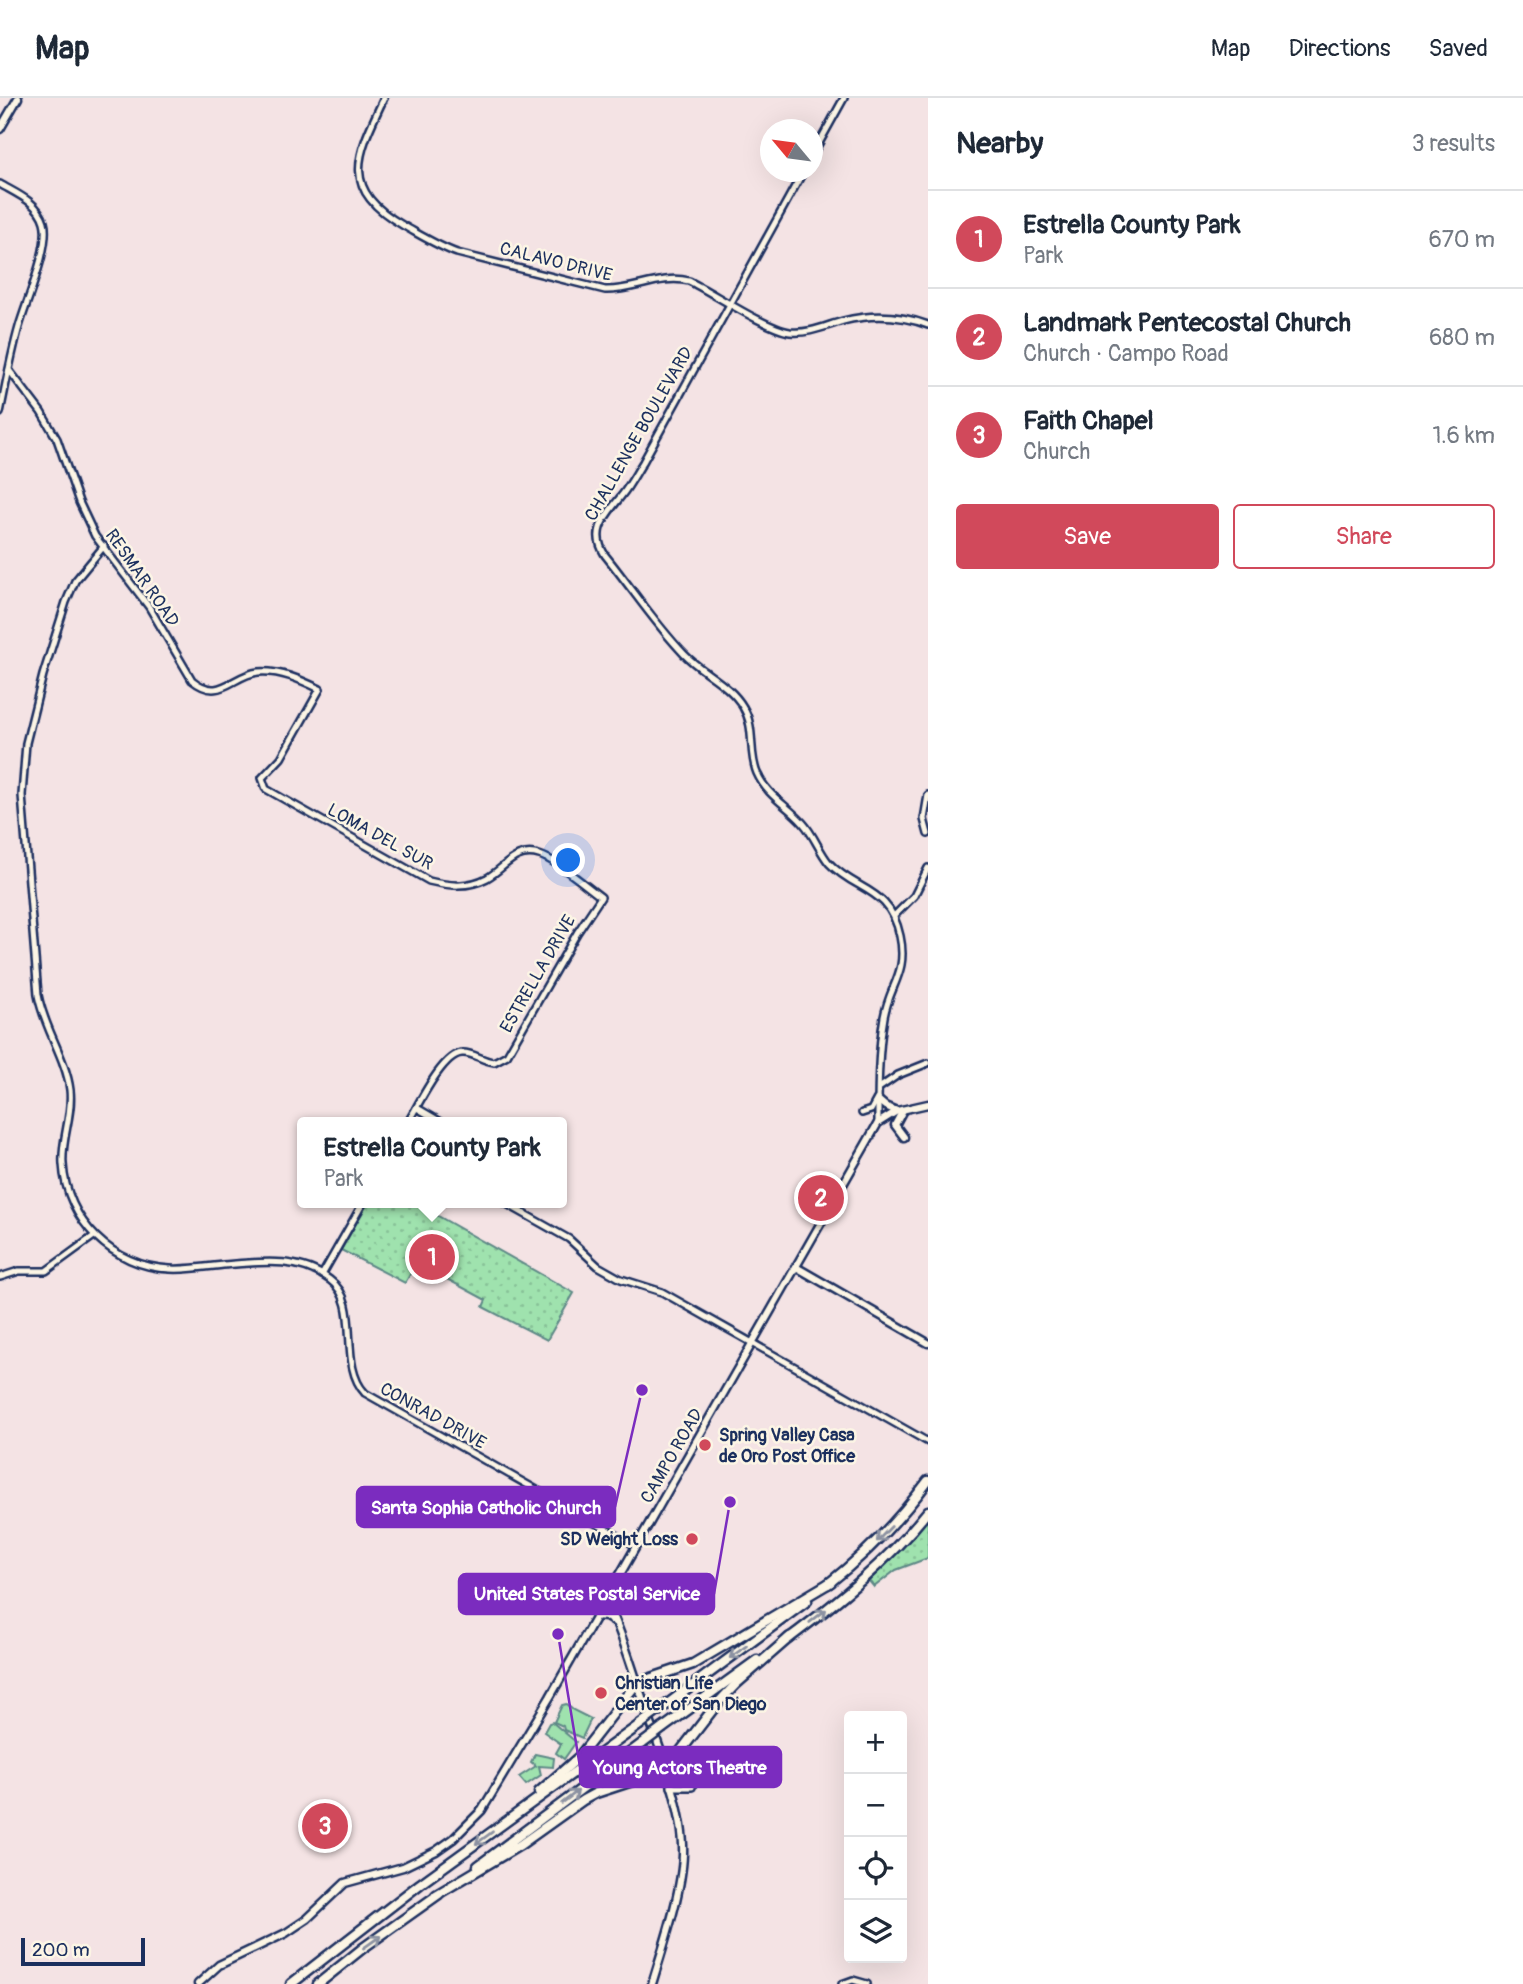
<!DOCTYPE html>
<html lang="en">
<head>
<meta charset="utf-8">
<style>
  :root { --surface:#fff; --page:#f6f6f7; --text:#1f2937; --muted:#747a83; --line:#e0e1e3; --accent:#d1495b }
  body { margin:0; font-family:Pangolin,sans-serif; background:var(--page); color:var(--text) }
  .controls { position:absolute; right:21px; bottom:21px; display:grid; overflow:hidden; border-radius:7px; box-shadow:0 7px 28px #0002 }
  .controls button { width:63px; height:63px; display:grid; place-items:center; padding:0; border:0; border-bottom:2px solid var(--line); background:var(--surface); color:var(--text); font:35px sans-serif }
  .compass { position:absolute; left:760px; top:21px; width:63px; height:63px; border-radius:50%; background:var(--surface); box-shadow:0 7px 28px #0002; rotate:299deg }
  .scale { position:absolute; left:21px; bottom:18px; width:124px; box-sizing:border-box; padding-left:7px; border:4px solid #1b2f5e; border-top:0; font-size:19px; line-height:24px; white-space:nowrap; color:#1b2f5e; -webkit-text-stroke:5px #fcf5e5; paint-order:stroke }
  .you { position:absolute; left:569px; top:763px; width:24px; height:24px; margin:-18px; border:5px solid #fff; border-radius:50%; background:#1a73e8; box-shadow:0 0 0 10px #1a73e833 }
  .badge { display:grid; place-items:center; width:46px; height:46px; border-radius:50%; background:var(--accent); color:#fff; font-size:23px; font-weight:700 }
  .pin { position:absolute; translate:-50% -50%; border:4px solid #fff; box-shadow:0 2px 7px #0006 }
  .popup { position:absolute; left:297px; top:1019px; width:270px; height:91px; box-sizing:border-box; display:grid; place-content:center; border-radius:7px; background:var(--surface); filter:drop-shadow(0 2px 5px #0005); font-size:23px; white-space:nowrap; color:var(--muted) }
  .popup b { font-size:26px; color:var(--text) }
  .popup::after { content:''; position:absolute; left:50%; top:100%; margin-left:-14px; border:14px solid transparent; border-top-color:var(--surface) }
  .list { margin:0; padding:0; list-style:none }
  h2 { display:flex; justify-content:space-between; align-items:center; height:91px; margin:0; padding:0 28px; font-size:30px }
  h2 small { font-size:23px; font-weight:400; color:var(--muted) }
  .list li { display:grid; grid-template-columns:46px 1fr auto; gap:21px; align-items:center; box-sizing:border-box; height:98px; padding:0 28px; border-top:2px solid var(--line) }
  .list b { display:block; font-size:26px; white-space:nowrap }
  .list p { margin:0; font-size:23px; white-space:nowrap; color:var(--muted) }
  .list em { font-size:23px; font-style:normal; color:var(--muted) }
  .actions { display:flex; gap:14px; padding:21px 28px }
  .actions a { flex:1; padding:16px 0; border:2px solid var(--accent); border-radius:7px; text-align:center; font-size:24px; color:var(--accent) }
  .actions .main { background:var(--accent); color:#fff }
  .icon { flex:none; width:38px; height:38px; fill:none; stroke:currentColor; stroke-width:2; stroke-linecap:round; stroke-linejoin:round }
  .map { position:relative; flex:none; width:928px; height:1886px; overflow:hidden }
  header { display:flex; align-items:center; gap:42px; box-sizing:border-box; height:98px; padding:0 35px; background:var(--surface); border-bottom:2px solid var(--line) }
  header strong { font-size:33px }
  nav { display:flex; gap:38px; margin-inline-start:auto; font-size:24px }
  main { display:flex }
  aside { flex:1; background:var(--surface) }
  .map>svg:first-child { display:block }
  .green { fill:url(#green-dots); stroke:#5d8886; stroke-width:2 }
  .pitch { fill:#9fe2ae; stroke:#5d8886; stroke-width:2 }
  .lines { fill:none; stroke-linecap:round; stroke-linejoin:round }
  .minor-casing { stroke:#1b2f5e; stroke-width:10 }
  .major-casing { stroke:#1b2f5e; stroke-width:11 }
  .highway-casing { stroke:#1b2f5e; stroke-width:13 }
  .minor { stroke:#fcf5e5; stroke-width:5 }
  .major { stroke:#fcf5e5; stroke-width:6 }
  .highway { stroke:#fcf5e5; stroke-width:8 }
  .highway-bridge-casing { stroke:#1b2f5e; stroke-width:13; stroke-linecap:butt }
  .highway-bridge { stroke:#fcf5e5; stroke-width:8 }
  .oneway { stroke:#8c92a2 }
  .poi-dot { fill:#d1495b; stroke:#fcf5e5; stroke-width:2.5 }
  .labels { text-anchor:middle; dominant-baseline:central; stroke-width:5; stroke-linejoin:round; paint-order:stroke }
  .street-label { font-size:18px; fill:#1b2f5e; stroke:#fcf5e5 }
  .poi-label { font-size:18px; font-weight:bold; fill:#1b2f5e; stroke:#fcf5e5; text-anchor:start }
  .leader { fill:none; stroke:#7b2cbf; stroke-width:2.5 }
  .callout-dot { fill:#7b2cbf; stroke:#fcf5e5; stroke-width:2.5 }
  .callout { fill:#7b2cbf; stroke:#7b2cbf; stroke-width:2.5 }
  .callout-label { font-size:19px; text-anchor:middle; font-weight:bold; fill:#fff }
</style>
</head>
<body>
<header>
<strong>Map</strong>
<nav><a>Map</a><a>Directions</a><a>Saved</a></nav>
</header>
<main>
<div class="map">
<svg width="928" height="1886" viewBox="0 0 928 1886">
  <defs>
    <pattern id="green-dots" width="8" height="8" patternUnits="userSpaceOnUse" patternTransform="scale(1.75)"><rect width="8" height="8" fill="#9fe2ae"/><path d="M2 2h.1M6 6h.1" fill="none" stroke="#88c298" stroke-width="1.8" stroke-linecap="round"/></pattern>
  </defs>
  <rect width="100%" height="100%" fill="#f4e3e4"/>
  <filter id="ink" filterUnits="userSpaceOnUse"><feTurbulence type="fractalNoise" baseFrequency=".0143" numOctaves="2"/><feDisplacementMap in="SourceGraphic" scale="14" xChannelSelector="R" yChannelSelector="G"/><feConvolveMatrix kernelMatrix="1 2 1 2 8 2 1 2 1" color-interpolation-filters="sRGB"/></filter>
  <g filter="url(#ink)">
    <g class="green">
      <polygon points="368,1105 415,1105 574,1195 547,1242 483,1209 486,1202 417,1165 405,1185 341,1152"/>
      <polygon points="928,1420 928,1460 896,1472 874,1489 869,1483"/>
    </g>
    <g class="pitch">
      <polygon points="566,1606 573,1612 591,1621 582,1640 564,1632 563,1628 554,1624 562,1607"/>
      <polygon points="552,1624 576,1644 564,1661 556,1655 561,1646 544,1634 549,1625"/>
      <polygon points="535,1656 554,1660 553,1669 539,1668 541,1677 526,1687 519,1679 536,1668 531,1664"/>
    </g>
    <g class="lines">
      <g class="minor-casing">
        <g id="minor">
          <path d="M 384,0 C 357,57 339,91 404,128 C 422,138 438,148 457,155 L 605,192 C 634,193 661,176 689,183 C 713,195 767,231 790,234 C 809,236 825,228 843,223 C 871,216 901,217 928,227"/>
          <polyline points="813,56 844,0"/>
          <path d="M 803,74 L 643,364 C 636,375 630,387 622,397 C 607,417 589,432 605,457 C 631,489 655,526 684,556 C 702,575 730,586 743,609 C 756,630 748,654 757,675 C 767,698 787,707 803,725 C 814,737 819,753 829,765 C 856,794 890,789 900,838 C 908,875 890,886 884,919 C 878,953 878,990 878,1025"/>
          <path d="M 0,86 C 17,96 38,104 44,124 C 51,147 26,204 19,229 C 11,257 6,286 0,315"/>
          <path d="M 9,272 L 41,314 L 57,341 L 79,404 L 95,438 L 149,509 L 192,582 C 220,605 232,577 258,574 C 280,572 301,582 320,591 L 281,660 L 262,680 L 266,691 L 429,783 C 449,788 468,790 487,780 C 505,770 515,750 539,757 C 555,761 586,788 601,799 L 577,835 L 507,957 L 494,964 C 482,963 473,954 462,955 C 442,956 418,1008 408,1024"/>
          <path d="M 104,448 L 75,483 L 66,504 L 43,577 L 26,645 L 22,697 L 38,897 C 44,930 66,960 70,992 C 73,1017 61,1041 63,1066 C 66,1122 113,1169 170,1171 C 187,1172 206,1169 223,1167 C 259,1164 299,1158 330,1182 C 363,1206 337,1265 365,1295 L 636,1448"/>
          <polyline points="928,697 924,721 928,736"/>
          <polyline points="894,818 914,798 928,770"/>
          <polyline points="879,990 898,977 928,965"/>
          <polyline points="417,1010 441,1024"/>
          <polyline points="862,1015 871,1012 877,1001"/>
          <polyline points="505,1105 569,1141 598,1168 621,1181 662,1194 928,1344"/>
          <polyline points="322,1177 363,1105"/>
          <polyline points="0,1179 19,1173 46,1173 94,1138"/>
          <polyline points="671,1689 692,1689"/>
          <polyline points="842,1886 853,1882 867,1886"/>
        </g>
      </g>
      <g class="major-casing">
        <g id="major">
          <polyline points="0,31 18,0"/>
          <polyline points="878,1002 885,1008 897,1013"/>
          <polyline points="903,1012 895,1027 904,1039"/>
          <polyline points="796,1169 928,1245"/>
          <path d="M 606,1502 C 622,1533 631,1568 643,1602 C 657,1645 685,1712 683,1756 C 682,1794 663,1849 652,1886"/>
          <polyline points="596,1518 606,1519 616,1525"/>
          <polyline points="198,1886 219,1867 286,1835 307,1821 345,1785 403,1769 436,1753 453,1741 482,1712 550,1599 878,1025 897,1013 928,1006"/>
        </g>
      </g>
      <g class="highway-casing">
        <g id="highway">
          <path d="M 828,1486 C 866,1456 899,1422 928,1383"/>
          <path d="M 788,1541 C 839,1503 889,1462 928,1413"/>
          <polyline points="658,1613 807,1503"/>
          <polyline points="663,1630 757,1562"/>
          <polyline points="539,1694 579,1659 637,1585 693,1566 831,1484"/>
          <polyline points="478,1768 643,1645"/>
          <polyline points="436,1797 520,1747 583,1702 596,1695 666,1672 717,1606 736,1586 790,1539"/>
          <polyline points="291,1886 420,1786 638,1628"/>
          <polyline points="318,1886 363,1850 439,1796"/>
        </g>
      </g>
      <use href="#minor" class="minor"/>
      <use href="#major" class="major"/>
      <use href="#highway" class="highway"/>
      <g class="highway-bridge-casing">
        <g id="highway-bridge">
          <polyline points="638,1628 658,1613"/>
          <polyline points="643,1645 663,1630"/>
        </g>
      </g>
      <use href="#highway-bridge" class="highway-bridge"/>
    </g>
    <defs><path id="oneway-shaft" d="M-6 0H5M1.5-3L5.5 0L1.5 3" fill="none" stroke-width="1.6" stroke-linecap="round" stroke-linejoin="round" transform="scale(1.75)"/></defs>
    <g class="oneway">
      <use href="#oneway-shaft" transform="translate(884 1436) rotate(134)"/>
      <use href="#oneway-shaft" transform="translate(818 1518) rotate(-38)"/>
      <use href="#oneway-shaft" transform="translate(738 1554) rotate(144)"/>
      <use href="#oneway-shaft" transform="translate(570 1699) rotate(-37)"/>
      <use href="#oneway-shaft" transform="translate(484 1740) rotate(144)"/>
      <use href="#oneway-shaft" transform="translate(372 1844) rotate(-35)"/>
    </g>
  </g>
  <g class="poi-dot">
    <circle cx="705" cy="1347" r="7"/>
    <circle cx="692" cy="1441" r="7"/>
    <circle cx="601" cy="1595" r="7"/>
  </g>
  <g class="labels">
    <g class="street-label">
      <text transform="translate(556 164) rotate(14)">CALAVO DRIVE</text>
      <text transform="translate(639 336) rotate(-60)">CHALLENGE BOULEVARD</text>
      <text transform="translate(142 480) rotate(55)">RESMAR ROAD</text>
      <text transform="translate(380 739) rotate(29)">LOMA DEL SUR</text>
      <text transform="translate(538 876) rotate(-60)">ESTRELLA DRIVE</text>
      <text transform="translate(433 1318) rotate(29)">CONRAD DRIVE</text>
      <text transform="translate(672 1358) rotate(-60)">CAMPO ROAD</text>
    </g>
    <g class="poi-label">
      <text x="719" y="1337">Spring Valley Casa<tspan x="719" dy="21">de Oro Post Office</tspan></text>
      <text x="678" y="1441" text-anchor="end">SD Weight Loss</text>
      <text x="615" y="1585">Christian Life<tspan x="615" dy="21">Center of San Diego</tspan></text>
    </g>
  </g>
  <path class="leader" d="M642 1292L615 1409M730 1404L714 1496M558 1536L580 1669"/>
  <g class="callout-dot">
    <circle cx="642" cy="1292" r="7"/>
    <circle cx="730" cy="1404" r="7"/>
    <circle cx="558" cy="1536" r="7"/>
  </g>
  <g class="callout">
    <rect x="357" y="1389" width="258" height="40" rx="7"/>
    <rect x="459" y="1476" width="255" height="40" rx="7"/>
    <rect x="580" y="1649" width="201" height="40" rx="7"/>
  </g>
  <g class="callout-label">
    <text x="486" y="1416">Santa Sophia Catholic Church</text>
    <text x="587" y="1502">United States Postal Service</text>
    <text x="680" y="1676">Young Actors Theatre</text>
  </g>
</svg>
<div class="controls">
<button>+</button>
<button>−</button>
<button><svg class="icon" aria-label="locate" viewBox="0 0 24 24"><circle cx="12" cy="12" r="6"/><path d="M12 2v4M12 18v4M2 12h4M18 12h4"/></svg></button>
<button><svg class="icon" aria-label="layers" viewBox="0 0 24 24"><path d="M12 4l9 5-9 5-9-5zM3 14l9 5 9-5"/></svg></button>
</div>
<svg class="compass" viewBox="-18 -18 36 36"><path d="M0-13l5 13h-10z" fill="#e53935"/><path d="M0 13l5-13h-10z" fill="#747a83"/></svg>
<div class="scale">200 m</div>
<div class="you"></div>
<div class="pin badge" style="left:432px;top:1159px">1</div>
<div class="popup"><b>Estrella County Park</b>Park</div>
<div class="pin badge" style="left:821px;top:1100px">2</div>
<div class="pin badge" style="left:325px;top:1728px">3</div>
</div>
<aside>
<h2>Nearby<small>3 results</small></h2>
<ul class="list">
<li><span class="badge">1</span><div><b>Estrella County Park</b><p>Park</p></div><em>670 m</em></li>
<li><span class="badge">2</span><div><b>Landmark Pentecostal Church</b><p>Church · Campo Road</p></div><em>680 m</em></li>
<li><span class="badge">3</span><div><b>Faith Chapel</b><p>Church</p></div><em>1.6 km</em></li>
</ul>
<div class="actions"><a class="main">Save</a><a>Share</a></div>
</aside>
</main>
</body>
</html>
